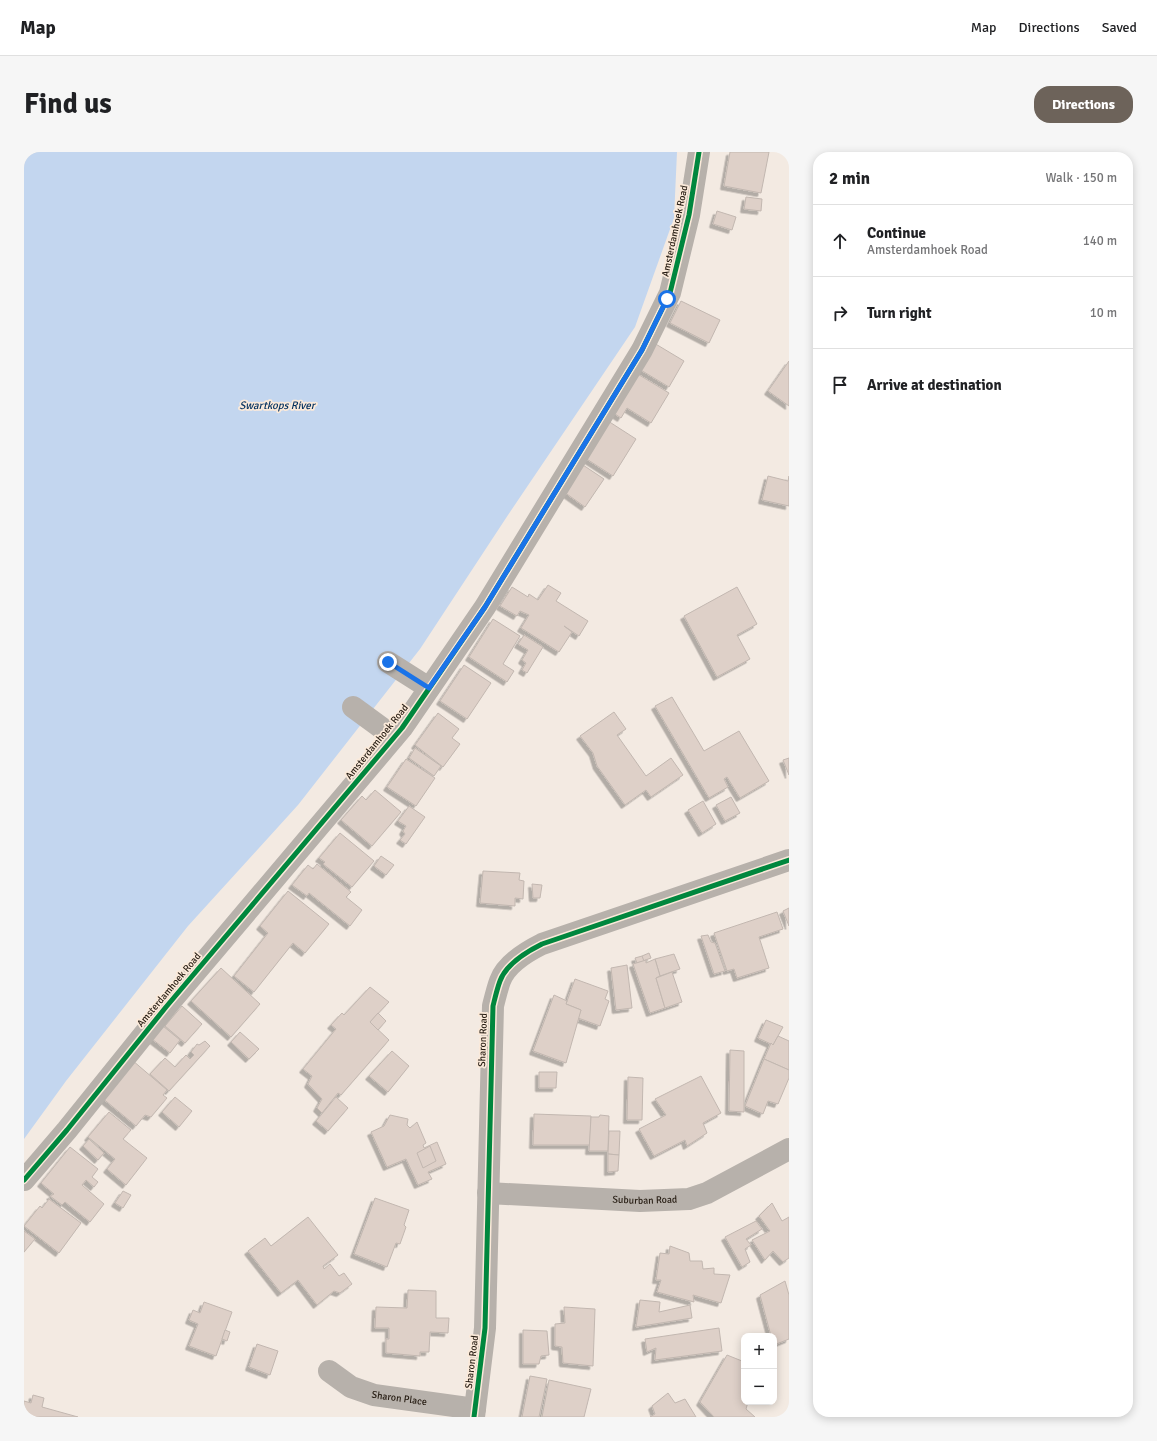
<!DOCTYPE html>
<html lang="en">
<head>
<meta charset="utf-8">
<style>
  :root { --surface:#fff; --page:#f6f6f6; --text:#202124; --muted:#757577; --line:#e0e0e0; --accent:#6d635a }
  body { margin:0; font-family:Signika,sans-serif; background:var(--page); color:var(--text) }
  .controls { position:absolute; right:12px; bottom:12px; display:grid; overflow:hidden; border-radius:8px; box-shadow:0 2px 10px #0003 }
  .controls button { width:36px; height:36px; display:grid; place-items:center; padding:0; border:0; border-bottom:1px solid var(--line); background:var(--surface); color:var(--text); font:20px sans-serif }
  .stop { position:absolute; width:12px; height:12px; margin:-9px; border:3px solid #1a73e8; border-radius:50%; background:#fff }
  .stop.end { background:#1a73e8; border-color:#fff; box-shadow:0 1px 4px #0008 }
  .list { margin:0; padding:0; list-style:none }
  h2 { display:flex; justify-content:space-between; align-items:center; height:52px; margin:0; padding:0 16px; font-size:17px }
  h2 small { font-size:13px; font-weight:400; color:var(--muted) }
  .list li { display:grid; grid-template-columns:26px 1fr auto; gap:12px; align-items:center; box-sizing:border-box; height:72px; padding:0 16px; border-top:1px solid var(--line) }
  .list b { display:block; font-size:15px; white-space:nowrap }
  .list p { margin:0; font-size:13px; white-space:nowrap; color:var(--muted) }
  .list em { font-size:13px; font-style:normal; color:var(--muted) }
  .icon { flex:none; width:22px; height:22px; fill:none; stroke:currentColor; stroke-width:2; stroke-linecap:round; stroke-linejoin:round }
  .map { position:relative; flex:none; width:765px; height:1265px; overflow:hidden; border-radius:16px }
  header { display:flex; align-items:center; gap:24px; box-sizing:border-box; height:56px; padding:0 20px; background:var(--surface); border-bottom:1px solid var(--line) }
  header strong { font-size:19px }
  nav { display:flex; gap:22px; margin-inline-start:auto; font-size:14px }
  .intro { display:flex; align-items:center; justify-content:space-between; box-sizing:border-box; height:96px; padding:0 24px }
  h1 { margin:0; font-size:28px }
  .button { padding:10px 18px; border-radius:16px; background:var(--accent); color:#fff; font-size:14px; font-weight:700 }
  main { display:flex; gap:24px; padding:0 24px }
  aside { flex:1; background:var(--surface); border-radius:16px; box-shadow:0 2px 10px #0003 }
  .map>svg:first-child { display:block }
  .water { fill:#c3d6ef }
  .building { fill:#ded0c8; stroke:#c2b7b0; filter:url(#shadow) }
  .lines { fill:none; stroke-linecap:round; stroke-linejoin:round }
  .minor { stroke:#b7b1ab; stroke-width:22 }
  .cycleway-casing { stroke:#fbeada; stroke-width:8 }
  .cycleway { stroke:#00873e; stroke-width:5 }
  .route { stroke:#1a73e8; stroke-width:5 }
  .labels { text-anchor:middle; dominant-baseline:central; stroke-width:3.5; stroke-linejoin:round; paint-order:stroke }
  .street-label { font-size:10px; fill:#251b11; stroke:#fbeada }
  .water-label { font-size:11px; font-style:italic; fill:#02305f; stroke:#fbeada }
</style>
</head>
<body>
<header>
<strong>Map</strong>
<nav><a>Map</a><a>Directions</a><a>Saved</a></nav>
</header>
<div class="intro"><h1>Find us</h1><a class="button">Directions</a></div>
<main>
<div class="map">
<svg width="765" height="1265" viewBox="0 0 765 1265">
  <defs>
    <filter id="shadow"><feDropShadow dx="-3.5" dy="3.5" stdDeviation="0" flood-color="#0004"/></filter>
  </defs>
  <rect width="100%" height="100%" fill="#f3eae2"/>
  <polygon class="water" points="0,0 653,0 650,66 611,175 484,363 396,497 274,653 164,774 42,929 0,987"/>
  <g class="building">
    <polygon points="706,0 745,0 737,41 700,34"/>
    <polygon points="722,45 738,47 737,59 720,57"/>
    <polygon points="693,59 712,65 708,78 689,72"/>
    <polygon points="657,149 696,168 685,191 646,171"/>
    <polygon points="630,191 660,209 645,235 615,217"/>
    <polygon points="765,209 765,254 744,239"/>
    <polygon points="612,221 645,241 627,271 603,256 597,266 588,260"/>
    <polygon points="584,269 612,287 589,324 561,306"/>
    <polygon points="559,313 580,327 561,355 540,340"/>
    <polygon points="744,324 764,329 765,324 765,354 738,348"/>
    <polygon points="524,433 537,441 532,449 564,469 555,484 540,474 548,480 535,500 497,476 505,463 496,459 493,464 476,454 488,435 504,445 505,442 514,448"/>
    <polygon points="713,435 733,472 713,483 726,507 693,525 660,464"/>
    <polygon points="469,467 496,484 479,512 490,519 483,530 445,505"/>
    <polygon points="500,483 519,495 503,521 498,518 502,511 498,508 504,498 494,492"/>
    <polygon points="440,513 467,531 443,567 416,549"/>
    <polygon points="648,545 680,599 715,579 745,629 716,646 703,625 700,627 704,635 685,646 631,554"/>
    <polygon points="590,560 602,577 593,583 622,624 647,606 659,623 627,645 622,638 601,653 573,614 569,601 556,584"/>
    <polygon points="414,561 435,577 428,586 436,592 419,615 391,593"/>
    <polygon points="391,596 417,614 410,624 385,606"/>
    <polygon points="765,606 765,623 759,608"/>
    <polygon points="382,607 411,626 392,654 363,635"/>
    <polygon points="351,638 377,660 348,694 317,668 338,644 342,648"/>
    <polygon points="707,645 716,661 701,669 692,653"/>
    <polygon points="679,649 692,672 678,681 664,658"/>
    <polygon points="385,654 401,665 382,692 376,688 381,682 379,679 382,674 374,669"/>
    <polygon points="316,681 350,709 328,735 299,712 301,710 295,706"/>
    <polygon points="357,704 370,713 362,723 350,714"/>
    <polygon points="293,712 327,740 322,745 338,758 326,774 285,741 283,744 268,733 284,713 289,717"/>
    <polygon points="459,719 496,721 495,728 500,729 499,747 491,746 491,754 456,751"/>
    <polygon points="508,732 518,733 516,746 509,746"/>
    <polygon points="264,739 305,772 281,801 269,791 230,840 210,824 244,781 236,774"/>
    <polygon points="765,756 765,774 759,759"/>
    <polygon points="753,760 759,777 735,785 745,816 713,826 710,817 703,819 690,781"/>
    <polygon points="684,783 687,790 691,791 701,819 690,822 677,784"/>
    <polygon points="625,801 627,806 619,809 618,804"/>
    <polygon points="650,802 656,817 636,824 631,807"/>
    <polygon points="618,804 620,809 613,811 611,806"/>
    <polygon points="631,807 636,824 632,826 641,856 626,861 609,812 622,808 622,811"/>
    <polygon points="603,813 608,856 592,858 587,816"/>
    <polygon points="197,816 236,852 207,885 167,849"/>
    <polygon points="648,820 658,850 641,856 632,826"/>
    <polygon points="551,827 584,839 581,847 585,849 576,874 554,866 557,858 542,852"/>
    <polygon points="346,835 365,850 346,870 365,888 317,943 314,941 298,961 293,956 298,947 284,932 288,924 279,917 312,877 307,873 318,861 320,863"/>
    <polygon points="530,843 543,849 542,852 557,858 542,911 509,899"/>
    <polygon points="158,854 178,872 161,891 141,874"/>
    <polygon points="354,861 362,869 354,878 346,870"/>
    <polygon points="742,868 759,875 749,893 734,886"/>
    <polygon points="139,874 156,888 146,901 128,887"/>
    <polygon points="216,880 235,897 225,907 207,890"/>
    <polygon points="754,884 765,889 765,918 740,907 747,891 749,893"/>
    <polygon points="181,889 186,894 145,939 126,922 141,906 151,915 162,903 166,907 170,903 167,900 173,892 175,893"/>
    <polygon points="706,898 720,899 720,960 705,959"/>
    <polygon points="368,899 385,914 364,940 345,924"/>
    <polygon points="740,907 765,918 765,926 754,952 744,949 739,962 721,954"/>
    <polygon points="108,908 143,938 139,943 143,946 127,965 121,963 112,974 77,945"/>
    <polygon points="515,920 533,920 532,936 515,936"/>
    <polygon points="677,924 697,961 679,971 683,981 663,994 661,988 630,1004 615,977 642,963 631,947"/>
    <polygon points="604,925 619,926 618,968 603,968"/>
    <polygon points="151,945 168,959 155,975 138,960"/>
    <polygon points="312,945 324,956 304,979 292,969"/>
    <polygon points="85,960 107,978 99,987 123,1006 102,1033 83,1017 91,1007 64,985"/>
    <polygon points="510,962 567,964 566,993 509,993"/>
    <polygon points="366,963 384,967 383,973 386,976 393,970 402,991 399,993 400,996 413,990 422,1012 404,1020 408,1027 394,1033 382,1007 363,1015 347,980 360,974"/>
    <polygon points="576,963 585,964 584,999 565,999 567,965 575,965"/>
    <polygon points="585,979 596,979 595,1003 584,1002"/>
    <polygon points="65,987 80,1001 74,1008 59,994"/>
    <polygon points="406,994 412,1009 399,1016 393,1001"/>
    <polygon points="46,995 74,1017 68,1025 74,1030 70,1035 62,1028 58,1033 80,1052 66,1070 41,1050 38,1053 26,1044 30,1042 17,1031"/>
    <polygon points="584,1002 595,1003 594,1019 584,1020"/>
    <polygon points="99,1039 107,1043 99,1056 91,1051"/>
    <polygon points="351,1046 385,1058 380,1073 382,1075 376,1092 372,1091 363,1115 330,1102"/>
    <polygon points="25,1047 57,1071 35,1101 0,1074 16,1054 18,1056"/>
    <polygon points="748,1051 758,1069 765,1065 765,1106 759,1110 749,1099 741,1108 728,1088 746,1079 735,1064"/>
    <polygon points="284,1065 314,1103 299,1114 300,1117 306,1112 315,1124 320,1121 328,1132 316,1141 310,1139 293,1153 274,1128 257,1141 224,1099 241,1086 247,1094"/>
    <polygon points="732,1069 738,1077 722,1087 727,1093 721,1097 726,1110 718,1115 701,1085"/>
    <polygon points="0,1079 11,1087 0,1100"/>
    <polygon points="646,1094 665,1101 666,1109 678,1109 679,1117 690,1116 690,1122 706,1123 697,1151 669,1143 670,1150 633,1140 637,1128 632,1128 636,1101 645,1102"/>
    <polygon points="761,1129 765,1143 765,1187 750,1193 750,1184 747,1184 736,1143"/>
    <polygon points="384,1138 412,1139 412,1166 425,1166 424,1181 406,1180 405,1200 396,1200 396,1204 362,1201 362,1187 365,1187 365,1176 351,1176 352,1155 383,1156"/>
    <polygon points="616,1148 636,1150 635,1160 666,1153 668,1166 612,1175"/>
    <polygon points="180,1150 208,1160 192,1204 165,1194 174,1172 165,1168 169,1158 176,1161"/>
    <polygon points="540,1155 571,1157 569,1214 539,1211 538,1195 531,1194 531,1172 541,1171"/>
    <polygon points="695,1176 698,1199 631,1208 632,1196 623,1200 621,1187"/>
    <polygon points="201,1178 206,1180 203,1189 198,1187"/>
    <polygon points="499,1178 523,1179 525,1203 517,1204 515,1212 499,1212"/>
    <polygon points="233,1192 254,1199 246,1223 225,1215"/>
    <polygon points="703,1203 718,1209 720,1206 720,1250 724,1250 722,1257 731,1265 690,1265 676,1250"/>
    <polygon points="506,1224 523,1227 515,1265 498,1265"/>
    <polygon points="525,1228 567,1237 560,1265 518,1265"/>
    <polygon points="644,1241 651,1251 661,1247 672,1265 626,1265 631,1262 628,1254"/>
    <polygon points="9,1243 20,1246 18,1255 54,1265 0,1265 0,1249 7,1251"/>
  </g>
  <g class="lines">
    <g class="minor">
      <polyline points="364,510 405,536"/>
      <polyline points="329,555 370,585"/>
      <polyline points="0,1028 43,978 142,855 378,576 461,455 618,198 646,141 665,63 675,0"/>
      <path id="s1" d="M 464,1041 L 616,1049 L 665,1047 L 683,1041 L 765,997"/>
      <path id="s2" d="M 305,1219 L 327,1235 L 350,1243 L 451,1257"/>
      <path d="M 450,1265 L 461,1176 L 469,854 C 471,846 473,837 476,829 C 482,812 502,800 518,792 L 765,708"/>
    </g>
    <g class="cycleway-casing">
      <g id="cycleway">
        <polyline points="0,1028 43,978 142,855 378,576 461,455 618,198 646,141 665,63 675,0"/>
        <path d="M 450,1265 L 461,1176 L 469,854 C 471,846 473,837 476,829 C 482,812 502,800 518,792 L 765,708"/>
      </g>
    </g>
    <use href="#cycleway" class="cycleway"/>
  </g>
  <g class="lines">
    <polyline class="route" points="364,510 405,536 461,455 618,198 643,147"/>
  </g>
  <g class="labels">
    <g class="street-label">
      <text transform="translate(651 79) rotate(-78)">Amsterdamhoek Road</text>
      <text transform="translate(353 590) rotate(-51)">Amsterdamhoek Road</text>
      <text transform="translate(145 838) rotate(-50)">Amsterdamhoek Road</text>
      <text transform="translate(459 888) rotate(-88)">Sharon Road</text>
      <text stroke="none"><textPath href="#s1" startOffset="157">Suburban Road</textPath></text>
      <text transform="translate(448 1210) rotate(-83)">Sharon Road</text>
      <text stroke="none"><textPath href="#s2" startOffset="77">Sharon Place</textPath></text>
    </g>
    <g class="water-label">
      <text x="253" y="253">Swartkops River</text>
    </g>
  </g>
</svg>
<div class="controls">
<button>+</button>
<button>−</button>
</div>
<div class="stop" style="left:643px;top:147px"></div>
<div class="stop end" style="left:364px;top:510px"></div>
</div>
<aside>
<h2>2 min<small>Walk · 150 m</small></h2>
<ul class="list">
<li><svg class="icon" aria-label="ahead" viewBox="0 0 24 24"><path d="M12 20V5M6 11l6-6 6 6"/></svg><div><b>Continue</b><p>Amsterdamhoek Road</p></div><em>140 m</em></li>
<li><svg class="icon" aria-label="right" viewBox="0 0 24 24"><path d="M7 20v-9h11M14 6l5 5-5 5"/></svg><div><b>Turn right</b></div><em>10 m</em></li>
<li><svg class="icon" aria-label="arrive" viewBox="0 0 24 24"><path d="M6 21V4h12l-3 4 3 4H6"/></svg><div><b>Arrive at destination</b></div></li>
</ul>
</aside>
</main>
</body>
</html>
